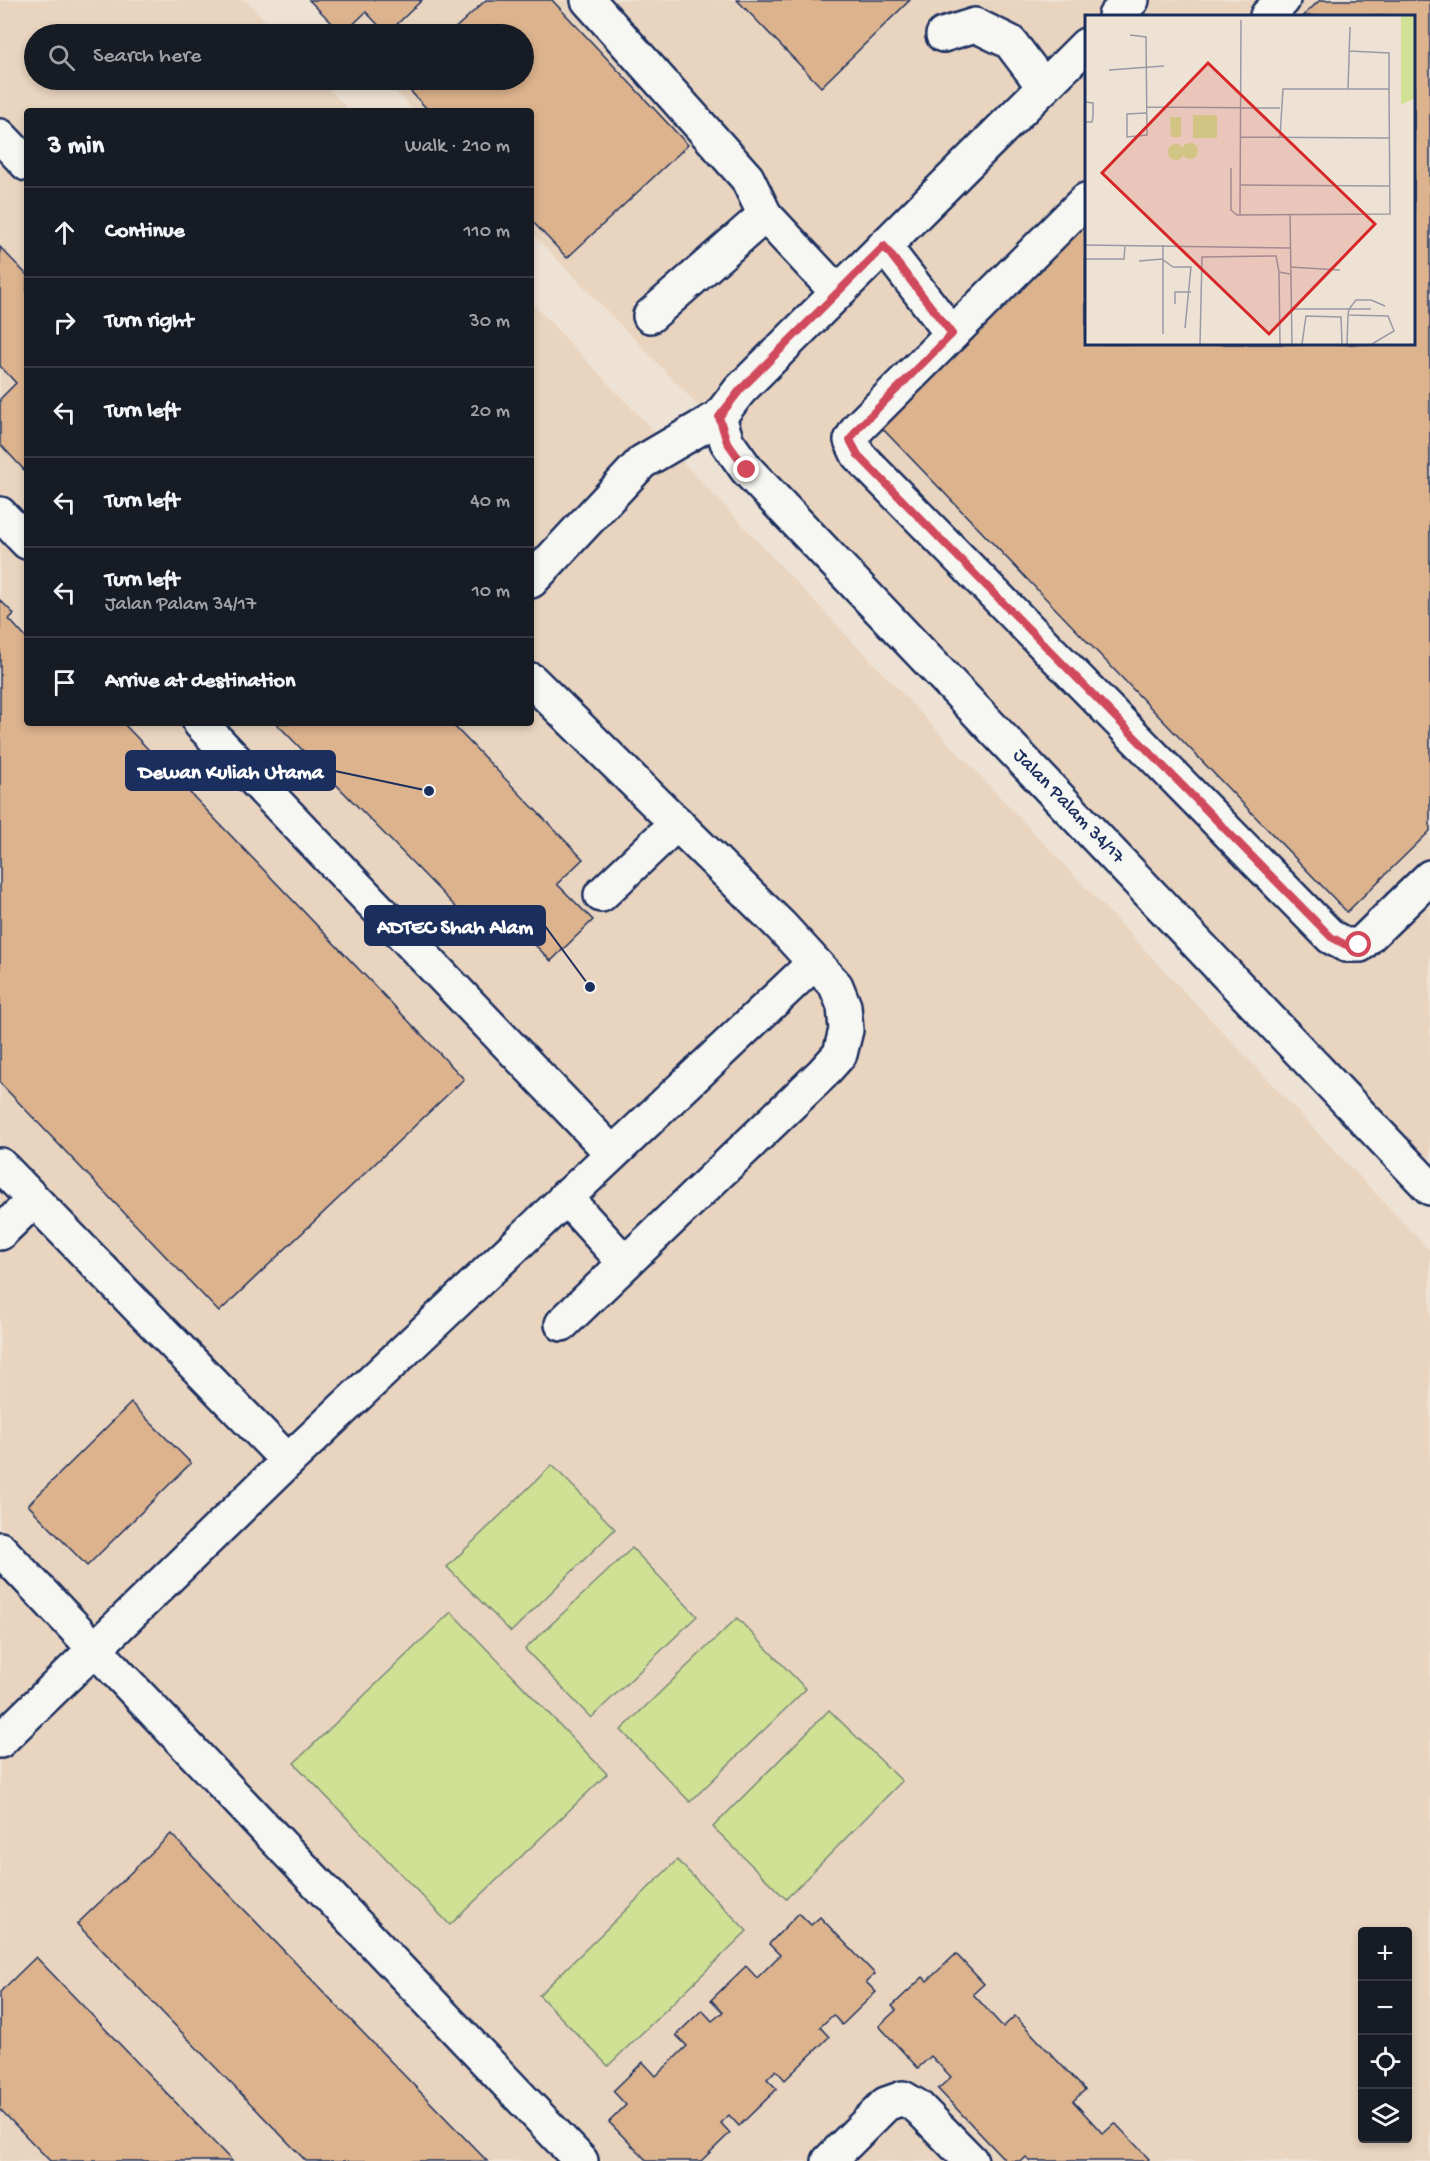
<!DOCTYPE html>
<html lang="en">
<head>
<meta charset="utf-8">
<style>
  :root { --surface:#171b24; --page:#242831; --text:#f1f3f6; --muted:#9ea1a6; --line:#363941 }
  body { margin:0; font-family:"Gochi Hand",sans-serif; background:var(--page); color:var(--text) }
  .controls { position:absolute; right:18px; bottom:18px; display:grid; overflow:hidden; border-radius:6px; box-shadow:0 3px 9px #0003 }
  .controls button { width:54px; height:54px; display:grid; place-items:center; padding:0; border:0; border-bottom:2px solid var(--line); background:var(--surface); color:var(--text); font:30px sans-serif }
  .stop { position:absolute; width:18px; height:18px; margin:-14px; border:4px solid #d1495b; border-radius:50%; background:#fff }
  .stop.end { background:#d1495b; border-color:#fff; box-shadow:0 2px 6px #0008 }
  .list { margin:0; padding:0; list-style:none }
  h2 { display:flex; justify-content:space-between; align-items:center; height:78px; margin:0; padding:0 24px; font-size:26px }
  h2 small { font-size:20px; font-weight:400; color:var(--muted) }
  .list li { display:grid; grid-template-columns:39px 1fr auto; gap:18px; align-items:center; box-sizing:border-box; height:90px; padding:0 24px; border-top:2px solid var(--line) }
  .list b { display:block; font-size:22px; white-space:nowrap }
  .list p { margin:0; font-size:20px; white-space:nowrap; color:var(--muted) }
  .list em { font-size:20px; font-style:normal; color:var(--muted) }
  .icon { flex:none; width:33px; height:33px; fill:none; stroke:currentColor; stroke-width:2; stroke-linecap:round; stroke-linejoin:round }
  .map { position:relative; flex:none; width:1430px; height:2161px; overflow:hidden }
  .search { position:absolute; background:var(--surface); box-shadow:0 3px 9px #0003; left:24px; top:24px; width:510px; height:66px; display:flex; align-items:center; gap:15px; box-sizing:border-box; padding:0 21px; border-radius:33px; color:var(--muted); font-size:22px }
  .panel { position:absolute; background:var(--surface); box-shadow:0 3px 9px #0003; left:24px; top:108px; width:510px; height:618px; border-radius:6px }
  .map>svg:first-child { display:block }
  .built { fill:#e9d4bf; fill-rule:evenodd }
  .green { fill:#d0e094; stroke:#768879; stroke-width:1.5 }
  .building { fill:#dcb38d; stroke:#1b2f5e; stroke-width:1.5 }
  .lines { fill:none; stroke-linecap:round; stroke-linejoin:round }
  .minor-casing { stroke:#1b2f5e; stroke-width:38 }
  .minor { stroke:#f6f6f2; stroke-width:33 }
  .route { stroke:#d1495b; stroke-width:8 }
  .labels { text-anchor:middle; dominant-baseline:central; stroke-width:6; stroke-linejoin:round; paint-order:stroke }
  .street-label { font-size:20px; fill:#1b2f5e; stroke:#f6f6f2 }
  .inset-road { fill:none; stroke:#9a9aa5; stroke-width:1.5 }
  .view { fill:#d62828; fill-opacity:0.15; stroke:#d62828; stroke-width:3 }
  .inset-edge { fill:none; stroke:#1b2f5e; stroke-width:3 }
  .leader { fill:none; stroke:#1b2f5e; stroke-width:2 }
  .callout-dot { fill:#1b2f5e; stroke:#f6f6f2; stroke-width:2 }
  .callout { fill:#1b2f5e; stroke:#1b2f5e; stroke-width:2 }
  .callout-label { font-size:21px; text-anchor:middle; font-weight:bold; fill:#fff }
</style>
</head>
<body>
<div class="map">
<svg width="1430" height="2161" viewBox="0 0 1430 2161">
  <rect width="100%" height="100%" fill="#eee2d4"/>
  <filter id="ink" filterUnits="userSpaceOnUse"><feTurbulence type="fractalNoise" baseFrequency=".0167" numOctaves="2"/><feDisplacementMap in="SourceGraphic" scale="12" xChannelSelector="R" yChannelSelector="G"/><feConvolveMatrix kernelMatrix="1 2 1 2 8 2 1 2 1" color-interpolation-filters="sRGB"/></filter>
  <g filter="url(#ink)">
    <g class="built">
      <path d="M 0,0 L 245,0 L 278,34 L 34,34 L 34,80 L 320,80 L 350,111 L 27,111 L 27,723 L 531,723 L 531,302 L 1430,1251 L 1430,2161 L 0,2161 ZM 1362,1932 L 1408,1932 L 1408,2138 L 1362,2138 Z"/>
      <path d="M 308,0 L 1430,0 L 1430,1165 L 531,232 L 531,111 L 415,111 L 384,80 L 524,80 L 524,34 L 341,34 ZM 1086,16 L 1414,16 L 1414,344 L 1086,344 Z"/>
    </g>
    <g class="green">
      <polygon points="552,1465 615,1529 511,1632 447,1567"/>
      <polygon points="632,1548 697,1616 591,1718 525,1649"/>
      <polygon points="451,1612 607,1774 450,1925 294,1763"/>
      <polygon points="737,1618 806,1689 690,1802 621,1730"/>
      <polygon points="829,1710 902,1781 786,1899 713,1827"/>
      <polygon points="677,1860 747,1931 608,2066 539,1995"/>
    </g>
    <g class="building">
      <polygon points="309,0 422,0 387,34 366,12 343,34"/>
      <polygon points="486,0 552,0 688,145 567,258 531,220 531,111 429,111 400,80 524,80 524,34 449,34"/>
      <polygon points="737,0 910,0 821,87"/>
      <polygon points="1320,0 1430,0 1430,831 1347,912 879,425 1086,225 1086,344 1414,344 1414,16 1303,16"/>
      <polygon points="0,247 27,275 27,473 0,444 0,399 16,383 0,366"/>
      <polygon points="0,600 14,614 9,619 27,639 27,723 123,723 464,1079 219,1312 0,1083"/>
      <polygon points="276,723 451,723 583,859 557,884 593,920 551,961 513,923 492,944"/>
      <polygon points="131,1403 191,1463 87,1566 28,1505"/>
      <polygon points="171,1834 487,2161 306,2161 77,1924"/>
      <polygon points="799,1913 811,1925 820,1917 875,1974 866,1982 876,1992 842,2025 833,2015 820,2027 829,2037 785,2080 776,2070 767,2079 777,2089 739,2126 729,2115 721,2123 730,2133 701,2161 647,2161 609,2122 626,2105 613,2091 643,2062 656,2076 687,2046 676,2035 702,2010 712,2021 723,2012 711,2000 746,1966 757,1978 780,1955 769,1944"/>
      <polygon points="956,1954 984,1984 973,1994 1003,2027 1015,2016 1085,2090 1073,2101 1103,2134 1115,2123 1149,2159 1147,2161 1030,2161 1026,2157 1022,2161 1006,2161 938,2089 951,2077 931,2056 918,2068 879,2026 896,2010 892,2006 923,1977 927,1981"/>
      <polygon points="36,1957 232,2161 50,2161 0,2109 0,1992"/>
    </g>
    <g class="lines">
      <g class="minor-casing">
        <g id="minor">
          <polyline points="588,0 747,178 765,215 837,292"/>
          <polyline points="1115,16 1132,0"/>
          <polyline points="1267,16 1283,0"/>
          <polyline points="943,35 975,25 1010,42 1044,87"/>
          <polyline points="0,136 27,164"/>
          <polyline points="884,246 952,334 858,428 851,440 858,455 1331,937 1346,945 1360,945 1430,877"/>
          <polyline points="650,316 765,215"/>
          <polyline points="952,334 1086,200"/>
          <polyline points="719,417 727,442 747,470 1430,1188"/>
          <polyline points="0,514 27,542"/>
          <polyline points="531,581 642,462 719,417 740,390 1086,45"/>
          <polyline points="531,680 781,926 836,986 844,1006 846,1030 840,1054 822,1074 562,1324"/>
          <polyline points="200,723 612,1153"/>
          <polyline points="601,895 677,823"/>
          <polyline points="0,1165 288,1461"/>
          <polyline points="565,1197 625,1263"/>
          <polyline points="0,1233 34,1200"/>
          <polyline points="0,1549 581,2161"/>
          <polyline points="0,1741 288,1461 814,963"/>
          <polyline points="829,2161 886,2104 903,2098 918,2107 971,2161"/>
        </g>
      </g>
      <use href="#minor" class="minor"/>
    </g>
  </g>
  <g class="lines" filter="url(#ink)">
    <polyline class="route" points="747,470 727,442 719,417 740,390 884,246 952,334 858,428 850,440 858,455 1331,937 1346,945 1359,945"/>
  </g>
  <g class="labels">
    <g class="street-label">
      <text transform="translate(1068 807) rotate(46)">Jalan Palam 34/17</text>
    </g>
  </g>
  <g transform="translate(1085 15)">
    <rect width="330" height="330" fill="#eee2d4"/>
    <path d="M 316,1 L 330,1 L 330,83 L 316,90 ZM 108,100 L 132,100 L 132,123 L 108,123 ZM 85,102 L 96,102 L 96,122 L 86,122 ZM97 136a8 8 0 1 1 16 0a8 8 0 1 1-16 0ZM83 137a8 8 0 1 1 16 0a8 8 0 1 1-16 0Z" fill="#d0e094"/>
    <path class="inset-road" d="M 45,20 L 61,22 L 62,120 L 42,122 L 42,99 L 61,98M 264,36 L 304,38 L 304,74M 24,55 L 79,51M 263,74 L 265,12M 0,87 L 8,88 L 8,102 L 7,107 L 0,107M 62,92 L 195,93M 156,122 L 304,123M 146,153 L 146,195 L 152,200 L 305,199 L 304,74 L 198,74 L 195,122M 156,170 L 304,171M 205,199 L 207,329M 155,200 L 156,5M 0,230 L 205,233M 0,244 L 39,244 L 40,230M 54,246 L 77,244 L 88,252 L 106,252 L 100,313M 205,252 L 255,255M 194,257 L 195,329M 90,289 L 90,277 L 106,277M 206,294 L 286,294M 78,319 L 78,230M 115,329 L 117,242 L 191,241 L 194,257 L 205,259M 217,329 L 221,301 L 256,302 L 257,329M 262,329 L 263,300M 287,329 L 309,316 L 303,301 L 263,300 L 264,294 L 271,285 L 286,285 L 300,291"/>
    <path class="view" d="M 123,48 L 290,209 L 184,319 L 17,158 Z"/>
    <rect width="330" height="330" class="inset-edge"/>
  </g>
  <path class="leader" d="M429 791L335 771M590 987L545 926"/>
  <g class="callout-dot">
    <circle cx="429" cy="791" r="6"/>
    <circle cx="590" cy="987" r="6"/>
  </g>
  <g class="callout">
    <rect x="126" y="751" width="209" height="39" rx="6"/>
    <rect x="365" y="906" width="180" height="39" rx="6"/>
  </g>
  <g class="callout-label">
    <text x="231" y="778">Dewan Kuliah Utama</text>
    <text x="455" y="933">ADTEC Shah Alam</text>
  </g>
</svg>
<div class="controls">
<button>+</button>
<button>−</button>
<button><svg class="icon" aria-label="locate" viewBox="0 0 24 24"><circle cx="12" cy="12" r="6"/><path d="M12 2v4M12 18v4M2 12h4M18 12h4"/></svg></button>
<button><svg class="icon" aria-label="layers" viewBox="0 0 24 24"><path d="M12 4l9 5-9 5-9-5zM3 14l9 5 9-5"/></svg></button>
</div>
<div class="stop" style="left:1359px;top:945px"></div>
<div class="stop end" style="left:747px;top:470px"></div>
<div class="search"><svg class="icon" aria-label="search" viewBox="0 0 24 24"><circle cx="10" cy="10" r="6"/><path d="M15 15l6 6"/></svg>Search here</div>
<section class="panel">
<h2>3 min<small>Walk · 210 m</small></h2>
<ul class="list">
<li><svg class="icon" aria-label="ahead" viewBox="0 0 24 24"><path d="M12 20V5M6 11l6-6 6 6"/></svg><div><b>Continue</b></div><em>110 m</em></li>
<li><svg class="icon" aria-label="right" viewBox="0 0 24 24"><path d="M7 20v-9h11M14 6l5 5-5 5"/></svg><div><b>Turn right</b></div><em>30 m</em></li>
<li><svg class="icon" aria-label="left" viewBox="0 0 24 24"><path d="M17 20v-9H6M10 6l-5 5 5 5"/></svg><div><b>Turn left</b></div><em>20 m</em></li>
<li><svg class="icon" aria-label="left" viewBox="0 0 24 24"><path d="M17 20v-9H6M10 6l-5 5 5 5"/></svg><div><b>Turn left</b></div><em>40 m</em></li>
<li><svg class="icon" aria-label="left" viewBox="0 0 24 24"><path d="M17 20v-9H6M10 6l-5 5 5 5"/></svg><div><b>Turn left</b><p>Jalan Palam 34/17</p></div><em>10 m</em></li>
<li><svg class="icon" aria-label="arrive" viewBox="0 0 24 24"><path d="M6 21V4h12l-3 4 3 4H6"/></svg><div><b>Arrive at destination</b></div></li>
</ul>
</section>
</div>
</body>
</html>
